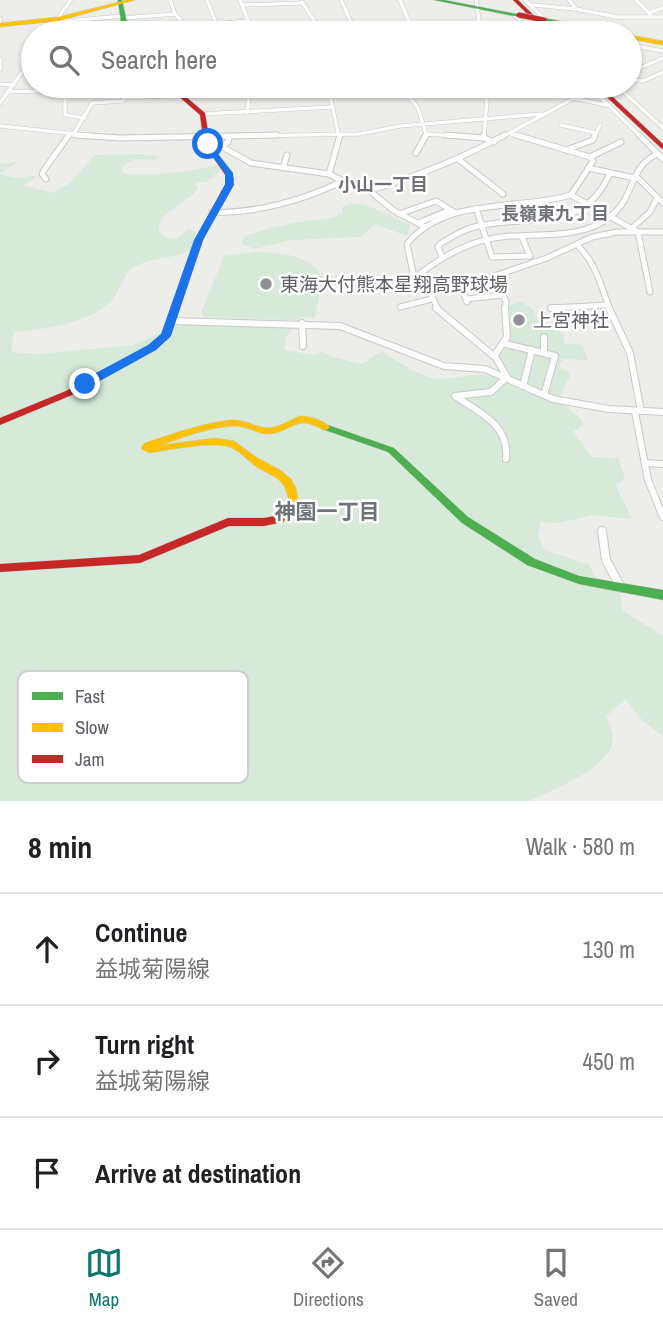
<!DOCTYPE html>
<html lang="en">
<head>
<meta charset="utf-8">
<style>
  :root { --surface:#fff; --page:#f2f2f2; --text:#202124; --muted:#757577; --line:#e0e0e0; --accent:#0f766e }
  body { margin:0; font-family:"Archivo Narrow","Noto Sans JP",sans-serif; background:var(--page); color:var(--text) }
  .stop { position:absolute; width:21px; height:21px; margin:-16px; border:5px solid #1a73e8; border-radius:50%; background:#fff }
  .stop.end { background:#1a73e8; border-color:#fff; box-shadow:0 2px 7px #0008 }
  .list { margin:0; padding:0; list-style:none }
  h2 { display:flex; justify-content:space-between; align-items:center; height:91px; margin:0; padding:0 28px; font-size:30px }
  h2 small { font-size:23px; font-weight:400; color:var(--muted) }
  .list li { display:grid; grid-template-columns:46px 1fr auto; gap:21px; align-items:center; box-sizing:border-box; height:112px; padding:0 28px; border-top:2px solid var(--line) }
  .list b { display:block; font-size:26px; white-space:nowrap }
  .list p { margin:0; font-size:23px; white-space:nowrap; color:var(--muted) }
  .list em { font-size:23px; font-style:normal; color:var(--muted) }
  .icon { flex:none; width:38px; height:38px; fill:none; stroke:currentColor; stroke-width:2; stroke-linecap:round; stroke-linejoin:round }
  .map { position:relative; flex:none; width:663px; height:801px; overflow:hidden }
  .search { position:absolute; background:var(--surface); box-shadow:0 2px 5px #0004; left:21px; right:21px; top:21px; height:77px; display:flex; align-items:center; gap:18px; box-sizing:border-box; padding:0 24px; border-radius:38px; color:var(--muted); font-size:26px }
  .sheet { height:427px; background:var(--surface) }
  nav { display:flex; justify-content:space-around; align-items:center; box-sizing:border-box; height:98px; border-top:2px solid var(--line); background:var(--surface); font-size:19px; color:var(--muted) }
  nav a { display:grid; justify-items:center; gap:4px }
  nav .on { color:var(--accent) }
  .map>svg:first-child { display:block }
  .green { fill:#d7e9d8 }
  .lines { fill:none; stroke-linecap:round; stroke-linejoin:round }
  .street-far3-casing { stroke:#c9c9c9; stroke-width:4.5 }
  .street-far2-casing { stroke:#c9c9c9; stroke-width:7 }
  .street-far1-casing { stroke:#c9c9c9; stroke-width:8 }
  .street-casing { stroke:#c9c9c9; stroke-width:10 }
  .fast-casing { stroke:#cacbcb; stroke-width:1 }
  .slow-casing { stroke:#cacbcb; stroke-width:1 }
  .jam-casing { stroke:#cacbcb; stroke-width:1 }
  .street-far3 { stroke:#fcfcfc; stroke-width:3.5 }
  .street-far2 { stroke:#fcfcfc; stroke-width:5 }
  .street-far1 { stroke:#fcfcfc; stroke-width:6 }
  .street { stroke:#fcfcfc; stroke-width:8 }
  .fast { fill:#4caf50; fill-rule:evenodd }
  .slow { fill:#ffc107; fill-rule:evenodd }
  .jam { fill:#c62828; fill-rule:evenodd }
  .jam-bridge-casing { stroke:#cacbcb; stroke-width:6; stroke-linecap:butt }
  .jam-bridge { stroke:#c62828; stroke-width:5 }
  .route { fill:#1a73e8 }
  .poi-dot { fill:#909194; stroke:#fff; stroke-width:2.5 }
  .labels { text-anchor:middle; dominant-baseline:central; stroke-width:5; stroke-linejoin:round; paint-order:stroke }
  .far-neighbourhood-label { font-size:18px; font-weight:bold; fill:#6f7278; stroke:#fff }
  .poi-label { font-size:19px; fill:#5e6066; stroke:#fff; text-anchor:start }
  .neighbourhood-label { font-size:21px; font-weight:bold; fill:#6f7278; stroke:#fff }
  .key { fill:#fff; stroke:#cfcfd1; stroke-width:2 }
  .key-label { font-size:19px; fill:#5e6066 }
</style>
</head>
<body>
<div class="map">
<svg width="663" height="801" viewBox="0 0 663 801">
  <rect width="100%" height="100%" fill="#edede9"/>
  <g class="green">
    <path d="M 136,154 L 158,156 L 155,160 L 135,159 L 123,166 L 122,173 C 142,178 200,171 219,164 L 223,168 L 206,182 L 195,182 L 198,188 C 187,206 159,208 159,231 L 166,237 L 177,239 L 189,229 L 196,232 L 193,249 C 175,260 153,256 136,266 C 122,273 121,291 111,301 C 87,324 45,329 14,332 L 11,352 L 39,354 L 133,345 L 183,323 L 293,327 L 286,337 L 285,350 L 315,355 L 320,351 L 332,357 L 362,364 L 382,351 C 404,365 425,383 453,378 C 471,376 476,373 496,376 L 498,355 C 517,339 507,330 507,307 L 521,301 L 534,311 L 539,323 L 546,329 L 558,328 L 564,333 L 564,343 L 582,345 L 588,360 L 563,359 L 559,366 L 571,374 L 558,399 L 582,420 L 583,425 L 573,431 L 592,457 L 618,458 L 625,479 L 616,484 C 619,497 627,506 632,519 L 594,515 L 559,523 L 541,522 L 538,536 L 545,550 L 589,565 L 594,575 L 620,589 L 622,610 L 663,636 L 663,736 L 643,721 L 625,699 L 606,716 C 608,722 613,731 613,737 C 614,767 552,790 529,801 L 0,801 L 0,164 L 17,162 L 0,174 L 15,178 L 33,176 L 36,177 L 24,186 L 53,193 L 70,183 L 95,155 Z"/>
    <path d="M 353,203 C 374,206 390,217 410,224 L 407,236 L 375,224 L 360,237 L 292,240 L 254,249 L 242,243 L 245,236 C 263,230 281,225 300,222 C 316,219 329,221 343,213 L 342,207 Z"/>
    <path d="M 253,252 C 279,253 308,253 323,277 L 315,317 L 289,320 L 204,317 L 201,313 L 224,256 Z"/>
  </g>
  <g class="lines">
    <g class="street-far3-casing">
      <g id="street-far3">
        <polyline points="170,0 175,14"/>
        <polyline points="207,0 220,33"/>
        <polyline points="240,0 253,33"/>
        <polyline points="341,0 356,33"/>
        <polyline points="476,0 481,33"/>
        <polyline points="525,0 559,33"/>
        <polyline points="569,0 576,9 617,17 663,17"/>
        <polyline points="636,0 650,14"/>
        <polyline points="302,2 322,33"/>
        <polyline points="243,5 302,3"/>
        <polyline points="533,5 576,9"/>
        <polyline points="649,13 663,8"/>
        <polyline points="513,14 533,33"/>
        <polyline points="0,18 0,25"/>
        <polyline points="123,18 175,14 180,19 183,33"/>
        <polyline points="55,22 123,16"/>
        <polyline points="411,22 478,22"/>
        <polyline points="216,24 249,21"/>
        <polyline points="252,30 317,25"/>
        <polyline points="48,31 74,31"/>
        <polyline points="47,33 71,0"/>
        <polyline points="233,33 252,32"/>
        <polyline points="302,33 321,32"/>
        <polyline points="399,33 412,29 400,0"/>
        <polyline points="630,45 663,51"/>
        <polyline points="0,59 0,70"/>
        <polyline points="630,72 663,58"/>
        <polyline points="630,80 643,81 663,72"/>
        <polyline points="0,84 14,85"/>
        <polyline points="122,86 124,98"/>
        <polyline points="328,86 339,137"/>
        <polyline points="401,86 418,108 426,134 471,137"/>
        <polyline points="456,86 458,94"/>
        <polyline points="617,86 663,128"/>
        <polyline points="590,87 641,137"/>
        <polyline points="65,88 65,115 85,118"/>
        <polyline points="7,92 65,90"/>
        <polyline points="179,93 220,91 224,86"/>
        <polyline points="573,98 606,105"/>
        <polyline points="0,103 33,57"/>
        <polyline points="247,113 250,86"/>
        <polyline points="203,114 332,107"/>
        <polyline points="561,125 596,133"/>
        <polyline points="0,126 105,137"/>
        <polyline points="511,134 522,137"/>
        <polyline points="73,135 92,103 123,101 124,98 182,95"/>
        <polyline points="172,137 359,134 400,126 542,114"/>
        <polyline points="426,137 426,134"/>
        <polyline points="484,137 488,86"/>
        <polyline points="502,137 595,87"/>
        <polyline points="594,137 600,125"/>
      </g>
    </g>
    <g class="street-far2-casing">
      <g id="street-far2">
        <polyline points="75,135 120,138 277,135"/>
        <polyline points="446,135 484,138 494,142"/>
        <polyline points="639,135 663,159"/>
        <polyline points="229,137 228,142 221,146 251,163 329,174 343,181 359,182 393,210 423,226"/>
        <polyline points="484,138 484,135"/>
        <polyline points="566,150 593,140 595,135"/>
        <polyline points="416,153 426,135"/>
        <polyline points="590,157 621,142"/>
        <polyline points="458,159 503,194"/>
        <polyline points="283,168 287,155"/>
        <polyline points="588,168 639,179 663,203"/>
        <polyline points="329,174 340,135"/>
        <polyline points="46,179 42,174 44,170 69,135"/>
        <path d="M 371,190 C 418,176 462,158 505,135"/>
        <polyline points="571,195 638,232 650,292"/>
        <polyline points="541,204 555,218"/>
        <polyline points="476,208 492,257 530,256 522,237"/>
        <path d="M 212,212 C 255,214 304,200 343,181"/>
        <polyline points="399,214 436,201 454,212"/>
        <polyline points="418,223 450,210"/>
        <polyline points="632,228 650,212 657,198"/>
        <path d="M 577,245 C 597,264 600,285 610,309"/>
        <path d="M 442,257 L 438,247 L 440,244 C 451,237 462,230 474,227 C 527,213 583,236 610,173"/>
        <polyline points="494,276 506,301 505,309"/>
        <path d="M 414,278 C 444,255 473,238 512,236 C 541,234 570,237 597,225 C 639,205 624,168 658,154"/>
        <polyline points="459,282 467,302"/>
        <polyline points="428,288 494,276 547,258 592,237 617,232 663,232"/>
        <polyline points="466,299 503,295"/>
        <polyline points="400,307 432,299"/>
        <polyline points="551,308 608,305"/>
        <path d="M 438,309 L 428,288 L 414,278 L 407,244 C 446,196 517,211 571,195 L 593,161 L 590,157 L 516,135"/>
      </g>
    </g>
    <g class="street-far1-casing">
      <g id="street-far1">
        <polyline points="436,308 496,358 507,377"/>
        <polyline points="551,308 559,308"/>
        <polyline points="609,308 630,353 641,411"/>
        <polyline points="172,321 340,326 444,366 485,369 553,399 609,409 663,412"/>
        <polyline points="302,323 303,346"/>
        <polyline points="544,337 544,351"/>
        <polyline points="506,344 555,356 544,395"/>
        <polyline points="494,356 507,337 505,308"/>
        <polyline points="523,386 532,350"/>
        <polyline points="635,412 648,480 663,517"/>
        <path d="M 506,459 C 510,425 479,412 455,396 L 491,392 L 507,377"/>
        <polyline points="646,463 663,464"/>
      </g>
    </g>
    <g class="street-casing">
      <polyline id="street" points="602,531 606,560 621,588"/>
    </g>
    <g class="fast-casing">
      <g id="fast">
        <polygon points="118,0 122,0 127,22 133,33 129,33 121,22"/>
        <polygon points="434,0 444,0 522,15 519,17"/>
        <polygon points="544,18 612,31 615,33 605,33 542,21 542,19"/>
        <polygon points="325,424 394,448 468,517 535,559 579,576 663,590 663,600 579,584 527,565 462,523 388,452 322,429 320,427 322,425"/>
      </g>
    </g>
    <g class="slow-casing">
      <g id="slow">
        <polygon points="127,0 135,0 58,21 0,27 0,23 58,17"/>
        <polygon points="630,35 663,41 663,45 630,39"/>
        <path d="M 300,416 C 310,416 323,420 330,427 L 328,429 L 325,430 C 318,428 311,423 304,423 C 295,422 282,434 268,434 C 258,434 251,428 242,427 C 220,423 182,438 161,445 L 215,438 L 234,441 L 256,457 L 280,470 L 291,479 L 296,488 L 300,509 C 295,517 286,524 277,522 L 275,519 L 277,516 L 284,514 L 290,508 C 286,480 281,480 258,468 C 249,462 242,453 232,448 C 217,440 168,450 150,453 L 143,450 L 141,448 L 145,443 C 173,434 202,423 231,420 C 246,419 256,428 269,428 C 280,427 290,420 300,416 Z"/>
      </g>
    </g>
    <g class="jam-casing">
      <g id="jam">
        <polygon points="513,0 518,0 552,33 547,33"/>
        <polygon points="167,86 173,86 205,113 210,144 234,179 203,240 169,338 155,350 72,395 0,425 0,418 66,391 149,346 162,335 195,240 228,179 204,144 200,115"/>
        <polygon points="595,86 601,86 663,144 663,149 661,148"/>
        <polygon points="280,515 283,516 285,519 283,522 264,526 229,526 140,563 0,572 0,564 139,555 228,518 264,518"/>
      </g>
    </g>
    <use href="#street-far3" class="street-far3"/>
    <use href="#street-far2" class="street-far2"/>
    <use href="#street-far1" class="street-far1"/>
    <use href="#street" class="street"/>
    <use href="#fast" class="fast"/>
    <use href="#slow" class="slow"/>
    <use href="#jam" class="jam"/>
    <g class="jam-bridge-casing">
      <polyline id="jam-bridge" points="519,15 544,20"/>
    </g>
    <use href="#jam-bridge" class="jam-bridge"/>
  </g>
  <polygon class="route" points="208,141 233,173 234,185 203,240 171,336 156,350 89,387 81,387 81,381 148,345 161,334 194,240 225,185 225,173 203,144"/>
  <g class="poi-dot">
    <circle cx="266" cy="284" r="7"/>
    <circle cx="519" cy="320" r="7"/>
  </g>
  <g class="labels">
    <g class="far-neighbourhood-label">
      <text x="383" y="184">小山一丁目</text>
      <text x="555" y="213">長嶺東九丁目</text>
    </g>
    <g class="poi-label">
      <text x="280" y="284">東海大付熊本星翔高野球場</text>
      <text x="533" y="320">上宮神社</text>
    </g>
    <g class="neighbourhood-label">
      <text x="327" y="511">神園一丁目</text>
    </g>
  </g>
  <rect x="18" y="671" width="230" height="112" rx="10" class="key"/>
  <rect x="32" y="692" width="31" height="8" fill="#4caf50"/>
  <rect x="32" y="723" width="31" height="9" fill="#ffc107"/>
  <rect x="32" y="755" width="31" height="8" fill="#c62828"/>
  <g class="key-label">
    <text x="75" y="703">Fast</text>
    <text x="75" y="734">Slow</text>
    <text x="75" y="766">Jam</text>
  </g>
</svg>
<div class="stop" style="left:208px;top:144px"></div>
<div class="stop end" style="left:85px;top:384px"></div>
<div class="search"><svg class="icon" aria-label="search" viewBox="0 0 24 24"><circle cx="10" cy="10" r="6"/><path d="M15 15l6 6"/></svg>Search here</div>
</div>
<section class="sheet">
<h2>8 min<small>Walk · 580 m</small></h2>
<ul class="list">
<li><svg class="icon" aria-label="ahead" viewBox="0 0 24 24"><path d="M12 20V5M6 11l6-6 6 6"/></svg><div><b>Continue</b><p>益城菊陽線</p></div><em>130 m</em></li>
<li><svg class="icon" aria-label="right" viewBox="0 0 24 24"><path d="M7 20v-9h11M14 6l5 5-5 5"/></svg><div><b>Turn right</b><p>益城菊陽線</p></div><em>450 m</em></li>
<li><svg class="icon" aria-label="arrive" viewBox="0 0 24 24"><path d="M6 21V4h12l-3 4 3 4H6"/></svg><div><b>Arrive at destination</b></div></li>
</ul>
</section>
<nav>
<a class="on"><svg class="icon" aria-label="map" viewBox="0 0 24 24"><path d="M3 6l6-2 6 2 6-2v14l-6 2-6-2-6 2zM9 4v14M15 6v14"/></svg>Map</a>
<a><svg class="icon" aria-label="directions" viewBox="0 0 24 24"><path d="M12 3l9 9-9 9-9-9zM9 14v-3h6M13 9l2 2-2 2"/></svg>Directions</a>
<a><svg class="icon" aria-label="saved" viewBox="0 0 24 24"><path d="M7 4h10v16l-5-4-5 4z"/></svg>Saved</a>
</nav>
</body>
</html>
